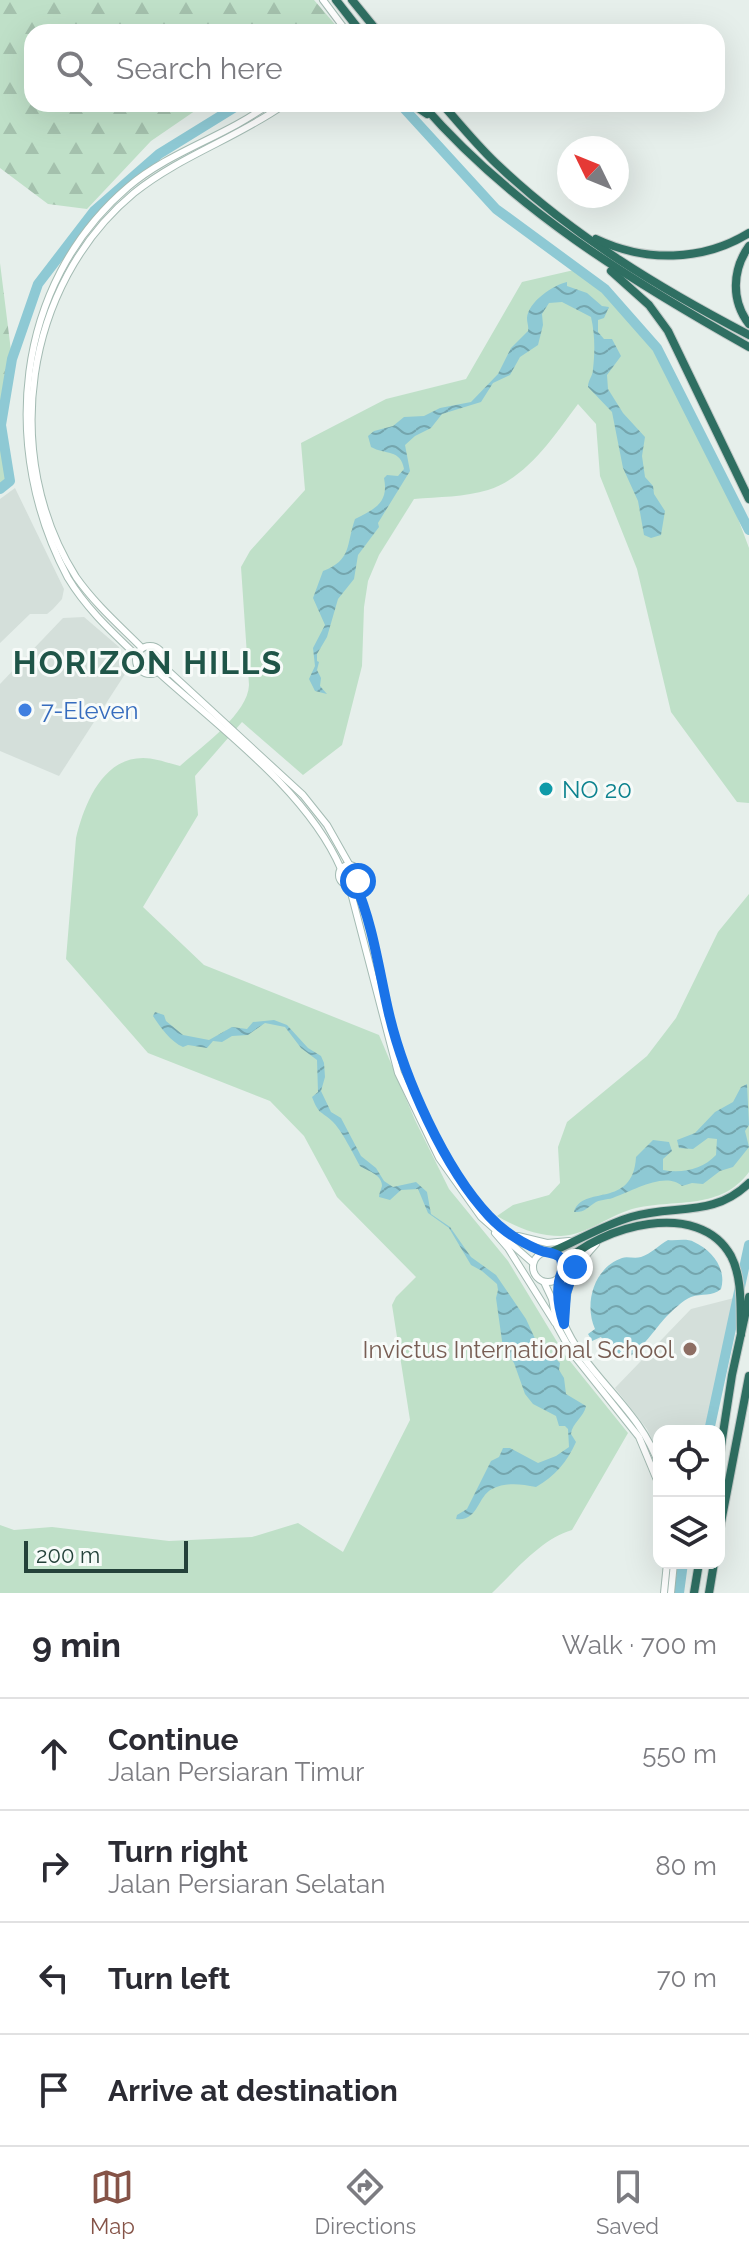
<!DOCTYPE html>
<html lang="en">
<head>
<meta charset="utf-8">
<style>
  :root { --surface:#fff; --page:#f2f2f3; --text:#2b2b33; --muted:#7c7c81; --line:#e1e1e2; --accent:#855347 }
  body { margin:0; font-family:Raleway,sans-serif; background:var(--page); color:var(--text) }
  .controls { position:absolute; right:24px; bottom:24px; display:grid; overflow:hidden; border-radius:16px; box-shadow:0 8px 32px #0002 }
  .controls button { width:72px; height:72px; display:grid; place-items:center; padding:0; border:0; border-bottom:2px solid var(--line); background:var(--surface); color:var(--text); font:40px sans-serif }
  .compass { position:absolute; left:557px; top:136px; width:72px; height:72px; border-radius:50%; background:var(--surface); box-shadow:0 8px 32px #0002; rotate:313deg }
  .scale { position:absolute; left:24px; bottom:20px; width:164px; box-sizing:border-box; padding-left:8px; border:4px solid #24423a; border-top:0; font-size:22px; line-height:28px; white-space:nowrap; color:#24423a; -webkit-text-stroke:6px #f7fbf9; paint-order:stroke }
  .stop { position:absolute; width:24px; height:24px; margin:-18px; border:6px solid #1a73e8; border-radius:50%; background:#fff }
  .stop.end { background:#1a73e8; border-color:#fff; box-shadow:0 2px 8px #0008 }
  .list { margin:0; padding:0; list-style:none }
  h2 { display:flex; justify-content:space-between; align-items:center; height:104px; margin:0; padding:0 32px; font-size:34px }
  h2 small { font-size:26px; font-weight:400; color:var(--muted) }
  .list li { display:grid; grid-template-columns:52px 1fr auto; gap:24px; align-items:center; box-sizing:border-box; height:112px; padding:0 32px; border-top:2px solid var(--line) }
  .list b { display:block; font-size:30px; white-space:nowrap }
  .list p { margin:0; font-size:26px; white-space:nowrap; color:var(--muted) }
  .list em { font-size:26px; font-style:normal; color:var(--muted) }
  .icon { flex:none; width:44px; height:44px; fill:none; stroke:currentColor; stroke-width:2; stroke-linecap:round; stroke-linejoin:round }
  .map { position:relative; flex:none; width:749px; height:1593px; overflow:hidden }
  .search { position:absolute; background:var(--surface); box-shadow:0 8px 32px #0002; left:24px; right:24px; top:24px; height:88px; display:flex; align-items:center; gap:20px; box-sizing:border-box; padding:0 28px; border-radius:24px; color:var(--muted); font-size:30px }
  .sheet { height:552px; background:var(--surface) }
  nav { display:flex; justify-content:space-around; align-items:center; box-sizing:border-box; height:112px; border-top:2px solid var(--line); background:var(--surface); font-size:22px; color:var(--muted) }
  nav a { display:grid; justify-items:center; gap:4px }
  nav .on { color:var(--accent) }
  .map>svg:first-child { display:block }
  .built { fill:#d4dfda }
  .grass { fill:#bfe0c8 }
  .forest { fill:url(#forest-firs) }
  .water { fill:url(#water-waves) }
  .lines { fill:none; stroke-linecap:round; stroke-linejoin:round }
  .river { stroke:#8ec9d4; stroke-width:10 }
  .secondary-casing { stroke:#a4bbb3; stroke-width:8 }
  .highway-casing { stroke:#c2cac8; stroke-width:10 }
  .secondary { stroke:#fff; stroke-width:6 }
  .highway { stroke:#2f6f62; stroke-width:8 }
  .route { stroke:#1a73e8; stroke-width:10 }
  .shop-dot { fill:#3f7fe0; stroke:#f7fbf9; stroke-width:3 }
  .culture-dot { fill:#0f9aa8; stroke:#f7fbf9; stroke-width:3 }
  .education-dot { fill:#8d6e63; stroke:#f7fbf9; stroke-width:3 }
  .labels { text-anchor:middle; dominant-baseline:central; stroke-width:6; stroke-linejoin:round; paint-order:stroke }
  .shop-label { font-size:24px; fill:#366cbe; stroke:#f7fbf9; text-anchor:start }
  .culture-label { font-size:24px; fill:#0d838f; stroke:#f7fbf9; text-anchor:start }
  .education-label { font-size:24px; fill:#785e54; stroke:#f7fbf9; text-anchor:end }
  .district-label { font-size:32px; font-weight:bold; letter-spacing:2px; fill:#1f5548; stroke:#f7fbf9 }
</style>
</head>
<body>
<div class="map">
<svg width="749" height="1593" viewBox="0 0 749 1593">
  <defs>
    <pattern id="forest-firs" width="22" height="20" patternUnits="userSpaceOnUse" patternTransform="scale(2)"><rect width="22" height="20" fill="#bfe0c8"/><path d="M5 1l3.5 6h-7zM16 11l3.5 6h-7z" fill="#a4c1ad"/></pattern>
    <pattern id="water-waves" width="16" height="10" patternUnits="userSpaceOnUse" patternTransform="scale(2)"><rect width="16" height="10" fill="#8ec9d4"/><path d="M0 5q4-4 8 0t8 0" fill="none" stroke="#74a5ad"/></pattern>
  </defs>
  <rect width="100%" height="100%" fill="#e6efeb"/>
  <g class="built">
    <polygon points="15,488 64,589 62,599 53,609 47,614 30,614 0,643 0,499"/>
    <polygon points="84,617 119,647 127,671 59,776 0,751 0,684 63,618"/>
    <polygon points="738,1297 709,1431 659,1431 659,1453 647,1429 615,1388 691,1309"/>
  </g>
  <g class="grass">
    <path d="M 574,270 L 619,304 L 655,353 L 727,489 L 749,548 L 749,803 L 737,802 L 671,712 L 637,569 L 600,476 L 596,424 L 578,404 C 554,436 528,477 488,490 C 465,497 438,497 414,499 L 379,555 L 368,581 L 364,607 L 362,666 L 342,745 L 303,775 L 242,722 L 195,776 L 198,815 L 143,907 L 204,965 L 379,1035 L 415,1120 L 449,1189 L 508,1261 L 565,1355 L 628,1433 L 572,1530 C 541,1539 515,1571 492,1593 L 0,1593 L 0,1525 L 14,1530 L 52,1527 L 169,1541 L 252,1537 L 298,1523 L 343,1552 L 410,1420 L 392,1305 L 396,1297 L 416,1277 L 337,1197 L 304,1136 L 270,1101 L 148,1053 L 66,959 L 76,838 C 84,805 102,758 143,758 C 155,758 168,763 180,766 C 201,747 248,714 249,685 L 241,567 L 250,551 L 305,490 L 301,443 L 386,399 L 466,379 L 522,282 Z"/>
    <path d="M 749,894 L 749,1172 C 721,1210 677,1199 636,1208 C 610,1214 588,1235 561,1236 C 537,1236 518,1228 497,1216 L 513,1205 L 549,1195 L 560,1183 L 558,1147 L 567,1122 L 647,1056 L 676,1018 L 718,932 Z"/>
  </g>
  <g class="forest">
    <polygon points="0,0 314,0 339,29 338,32 32,32 32,104 205,104 151,141 87,209 48,204 0,168"/>
    <polygon points="0,263 12,359 1,425 10,481 0,489"/>
  </g>
  <g class="water">
    <path d="M 567,282 L 567,286 L 587,293 L 602,306 L 609,307 L 604,318 L 598,320 L 598,332 L 604,339 L 612,339 L 621,356 L 607,375 L 608,389 L 623,413 L 645,437 L 642,456 L 645,477 L 653,486 L 654,494 L 665,511 L 661,535 L 651,538 L 644,535 L 638,501 L 623,468 L 612,412 L 588,387 C 588,380 593,376 593,369 C 595,352 595,334 591,317 L 562,302 L 549,303 L 542,314 L 543,325 L 538,345 L 520,357 L 510,375 L 493,383 L 481,402 L 442,414 L 431,428 L 415,436 L 405,445 L 410,471 L 378,523 L 379,527 L 358,555 L 354,579 L 338,599 L 327,637 L 317,654 L 317,661 L 319,662 L 317,670 L 321,678 L 320,686 L 327,694 L 315,691 L 309,679 L 315,666 L 313,648 L 325,625 L 313,598 L 323,571 C 352,560 346,545 355,519 C 375,509 389,503 384,478 L 387,475 L 398,476 L 404,469 C 401,449 385,455 371,447 L 368,436 L 374,431 L 393,426 L 404,417 L 424,416 L 440,408 L 471,402 L 498,374 L 511,348 L 528,331 C 529,327 527,323 527,318 C 528,302 553,285 567,282 Z"/>
    <path d="M 155,1012 L 164,1015 L 166,1021 L 183,1035 L 209,1040 L 232,1027 L 247,1029 L 253,1022 L 274,1020 L 287,1025 L 308,1048 L 321,1056 L 324,1063 L 325,1077 L 321,1091 L 331,1112 L 341,1118 L 361,1156 L 376,1168 L 384,1181 L 393,1187 L 416,1182 L 427,1192 L 431,1214 L 450,1227 L 471,1257 L 496,1275 L 526,1319 L 543,1356 L 556,1359 L 560,1363 L 559,1370 L 564,1378 L 566,1394 L 586,1406 C 584,1417 572,1423 571,1434 L 576,1442 C 567,1462 555,1476 536,1487 C 520,1484 507,1482 492,1489 C 477,1497 478,1522 456,1519 L 457,1515 L 467,1509 L 491,1461 L 499,1457 L 503,1448 L 510,1448 L 538,1463 L 556,1456 L 569,1447 L 568,1429 L 565,1426 L 559,1426 L 556,1416 L 533,1404 L 525,1394 L 514,1363 L 503,1348 L 496,1298 L 498,1290 L 497,1284 L 482,1271 L 471,1265 L 449,1228 L 428,1213 L 418,1189 L 401,1190 L 390,1200 L 379,1197 C 379,1193 381,1190 382,1186 C 382,1174 367,1171 360,1166 C 354,1155 341,1129 332,1121 C 320,1110 319,1115 312,1097 L 318,1092 L 317,1060 L 301,1048 L 285,1027 L 265,1023 L 248,1035 L 232,1036 L 222,1042 L 213,1041 L 207,1048 L 188,1045 L 183,1047 C 171,1042 160,1027 153,1016 Z"/>
    <path d="M 747,1084 L 749,1125 L 745,1131 L 749,1147 L 733,1167 L 720,1171 L 703,1184 L 692,1183 L 682,1186 C 665,1171 633,1191 615,1197 C 609,1200 602,1199 596,1202 C 588,1207 584,1213 574,1212 C 582,1184 633,1210 636,1157 L 653,1140 L 669,1142 L 672,1151 L 663,1159 L 663,1170 C 682,1174 703,1169 716,1155 L 717,1139 L 708,1138 L 693,1149 L 679,1148 L 677,1140 L 695,1133 L 715,1112 L 733,1102 L 741,1087 Z"/>
    <path d="M 668,1240 C 676,1241 687,1238 694,1242 C 712,1250 727,1269 721,1289 C 712,1297 702,1293 691,1297 C 683,1300 672,1311 666,1317 C 657,1326 634,1361 621,1360 C 611,1360 606,1344 601,1337 L 592,1341 L 588,1334 L 595,1329 C 584,1305 593,1268 622,1258 C 627,1256 634,1259 641,1257 C 651,1254 659,1245 668,1240 Z"/>
  </g>
  <g class="lines">
    <g class="river">
      <polyline points="400,104 496,209 605,289 657,348 749,530"/>
      <polyline points="0,489 10,481 1,425 12,359 38,284 94,211 159,154 240,104"/>
      <polyline points="709,1431 749,1245"/>
      <polyline points="679,1593 683,1563"/>
    </g>
    <g class="secondary-casing">
      <g id="secondary">
        <polyline points="323,0 347,32"/>
        <circle cx="150" cy="660" r="14"/>
        <path d="M 142,648 C 119,625 95,604 76,577 C 0,457 23,285 134,193 C 180,156 237,138 285,104"/>
        <path d="M 136,655 C 111,631 86,608 68,578 C 0,451 13,285 128,187 C 170,151 225,137 269,104"/>
        <polyline points="163,666 303,795 327,825 349,864"/>
        <path d="M 158,672 C 220,728 308,792 341,869"/>
        <circle cx="349" cy="875" r="10"/>
        <path d="M 355,883 C 373,924 379,971 389,1014 C 404,1078 450,1185 501,1228 C 514,1239 529,1245 543,1252"/>
        <polyline points="349,885 398,1073 439,1158 481,1217 533,1263"/>
        <polyline points="495,1233 508,1248 555,1323"/>
        <polyline points="518,1236 547,1243 569,1241"/>
        <circle cx="548" cy="1267" r="15"/>
        <path d="M 558,1279 C 558,1292 558,1308 563,1321 C 585,1376 640,1408 659,1465"/>
        <polyline points="544,1282 552,1299 557,1326 572,1353 639,1437 659,1485"/>
        <path d="M 565,1315 C 567,1281 573,1269 596,1244"/>
        <polyline points="664,1593 667,1563"/>
        <polyline points="671,1593 674,1563"/>
      </g>
    </g>
    <g class="highway-casing">
      <g id="highway">
        <polyline points="336,0 361,32"/>
        <polyline points="352,0 378,32"/>
        <polyline points="412,104 427,114"/>
        <path d="M 422,104 C 513,209 630,280 749,347"/>
        <path d="M 442,104 C 461,125 479,148 500,167 C 573,236 661,289 749,335"/>
        <path d="M 596,239 C 645,262 702,262 749,233"/>
        <path d="M 749,246 C 732,270 731,301 749,324"/>
        <polyline points="611,271 649,305 668,331 749,499"/>
        <path d="M 551,1252 C 577,1241 604,1225 631,1217 C 675,1204 713,1218 749,1183"/>
        <path d="M 563,1264 C 600,1226 699,1198 731,1256 C 743,1279 740,1309 741,1334"/>
        <polyline points="719,1459 732,1375 749,1297"/>
        <polyline points="719,1533 749,1376"/>
        <polyline points="694,1593 699,1563"/>
        <polyline points="709,1593 714,1563"/>
      </g>
    </g>
    <use href="#secondary" class="secondary"/>
    <use href="#highway" class="highway"/>
  </g>
  <g class="lines">
    <path class="route" d="M 358,881 L 355,883 C 373,924 379,971 389,1014 C 404,1077 444,1168 489,1216 C 503,1231 520,1242 539,1250 C 548,1254 553,1251 561,1258 L 563,1269 C 555,1286 558,1306 564,1324 L 566,1293 L 575,1267"/>
  </g>
  <circle class="shop-dot" cx="25" cy="710" r="8"/>
  <circle class="culture-dot" cx="546" cy="789" r="8"/>
  <circle class="education-dot" cx="690" cy="1349" r="8"/>
  <g class="labels">
    <g class="shop-label">
      <text x="41" y="710">7-Eleven</text>
    </g>
    <g class="culture-label">
      <text x="562" y="789">NO 20</text>
    </g>
    <g class="education-label">
      <text x="674" y="1349">Invictus International School</text>
    </g>
    <g class="district-label">
      <text x="148" y="662">HORIZON HILLS</text>
    </g>
  </g>
</svg>
<div class="controls">
<button><svg class="icon" aria-label="locate" viewBox="0 0 24 24"><circle cx="12" cy="12" r="6"/><path d="M12 2v4M12 18v4M2 12h4M18 12h4"/></svg></button>
<button><svg class="icon" aria-label="layers" viewBox="0 0 24 24"><path d="M12 4l9 5-9 5-9-5zM3 14l9 5 9-5"/></svg></button>
</div>
<svg class="compass" viewBox="-18 -18 36 36"><path d="M0-13l5 13h-10z" fill="#e53935"/><path d="M0 13l5-13h-10z" fill="#7c7c81"/></svg>
<div class="scale">200 m</div>
<div class="stop" style="left:358px;top:881px"></div>
<div class="stop end" style="left:575px;top:1267px"></div>
<div class="search"><svg class="icon" aria-label="search" viewBox="0 0 24 24"><circle cx="10" cy="10" r="6"/><path d="M15 15l6 6"/></svg>Search here</div>
</div>
<section class="sheet">
<h2>9 min<small>Walk · 700 m</small></h2>
<ul class="list">
<li><svg class="icon" aria-label="ahead" viewBox="0 0 24 24"><path d="M12 20V5M6 11l6-6 6 6"/></svg><div><b>Continue</b><p>Jalan Persiaran Timur</p></div><em>550 m</em></li>
<li><svg class="icon" aria-label="right" viewBox="0 0 24 24"><path d="M7 20v-9h11M14 6l5 5-5 5"/></svg><div><b>Turn right</b><p>Jalan Persiaran Selatan</p></div><em>80 m</em></li>
<li><svg class="icon" aria-label="left" viewBox="0 0 24 24"><path d="M17 20v-9H6M10 6l-5 5 5 5"/></svg><div><b>Turn left</b></div><em>70 m</em></li>
<li><svg class="icon" aria-label="arrive" viewBox="0 0 24 24"><path d="M6 21V4h12l-3 4 3 4H6"/></svg><div><b>Arrive at destination</b></div></li>
</ul>
</section>
<nav>
<a class="on"><svg class="icon" aria-label="map" viewBox="0 0 24 24"><path d="M3 6l6-2 6 2 6-2v14l-6 2-6-2-6 2zM9 4v14M15 6v14"/></svg>Map</a>
<a><svg class="icon" aria-label="directions" viewBox="0 0 24 24"><path d="M12 3l9 9-9 9-9-9zM9 14v-3h6M13 9l2 2-2 2"/></svg>Directions</a>
<a><svg class="icon" aria-label="saved" viewBox="0 0 24 24"><path d="M7 4h10v16l-5-4-5 4z"/></svg>Saved</a>
</nav>
</body>
</html>
